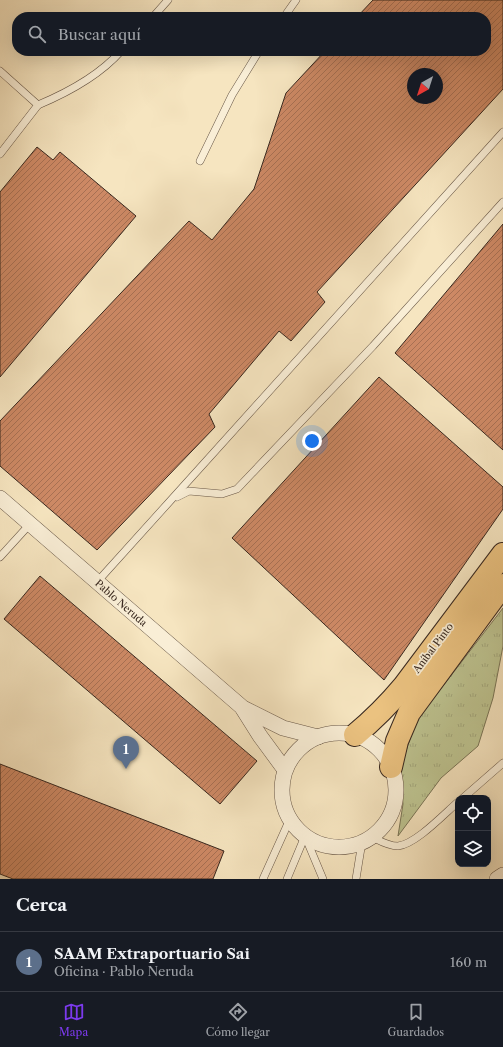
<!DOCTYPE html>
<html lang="es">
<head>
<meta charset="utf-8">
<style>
  :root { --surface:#171b24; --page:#20242c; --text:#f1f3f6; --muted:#9ea1a6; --line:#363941; --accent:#7c3aed }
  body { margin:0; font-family:"Libre Caslon Text",serif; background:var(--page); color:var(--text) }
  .controls { position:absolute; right:12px; bottom:12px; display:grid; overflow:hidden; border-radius:8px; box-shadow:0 4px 16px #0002 }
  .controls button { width:36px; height:36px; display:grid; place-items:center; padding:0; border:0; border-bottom:1px solid var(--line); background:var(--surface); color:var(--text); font:20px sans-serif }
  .compass { position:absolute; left:407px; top:68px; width:36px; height:36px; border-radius:50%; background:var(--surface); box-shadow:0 4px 16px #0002; rotate:219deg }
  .you { position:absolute; left:312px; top:441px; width:14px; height:14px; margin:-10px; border:3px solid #fff; border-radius:50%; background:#1a73e8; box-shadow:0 0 0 6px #1a73e833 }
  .badge { display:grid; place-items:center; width:26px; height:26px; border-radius:50%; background:var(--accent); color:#fff; font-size:13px; font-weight:700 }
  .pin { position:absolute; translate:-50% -33px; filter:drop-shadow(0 1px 2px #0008) }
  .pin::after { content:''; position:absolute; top:21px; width:14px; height:12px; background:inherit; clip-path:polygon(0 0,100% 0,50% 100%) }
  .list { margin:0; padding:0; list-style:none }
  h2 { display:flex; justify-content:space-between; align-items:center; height:52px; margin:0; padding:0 16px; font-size:17px }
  h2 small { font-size:13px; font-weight:400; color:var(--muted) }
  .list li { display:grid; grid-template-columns:26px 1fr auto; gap:12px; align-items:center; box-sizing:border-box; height:60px; padding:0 16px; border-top:1px solid var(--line) }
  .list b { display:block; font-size:15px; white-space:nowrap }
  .list p { margin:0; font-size:13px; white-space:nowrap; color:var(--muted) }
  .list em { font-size:13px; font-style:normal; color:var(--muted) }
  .icon { flex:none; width:22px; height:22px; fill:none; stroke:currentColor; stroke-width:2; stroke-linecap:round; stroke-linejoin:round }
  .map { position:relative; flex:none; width:503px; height:879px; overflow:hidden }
  .search { position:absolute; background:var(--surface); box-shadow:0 4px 16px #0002; left:12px; right:12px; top:12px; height:44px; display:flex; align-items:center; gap:10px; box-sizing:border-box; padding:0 14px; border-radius:16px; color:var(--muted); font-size:15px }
  .sheet { height:112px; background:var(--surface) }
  nav { display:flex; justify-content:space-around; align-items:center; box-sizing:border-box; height:56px; border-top:1px solid var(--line); background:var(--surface); font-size:11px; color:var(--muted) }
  nav a { display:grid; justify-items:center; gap:2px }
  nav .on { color:var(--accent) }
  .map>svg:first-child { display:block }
  .grass { fill:url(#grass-tufts); stroke:#7b7658 }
  .building { fill:url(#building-hatch); stroke:#38281f; fill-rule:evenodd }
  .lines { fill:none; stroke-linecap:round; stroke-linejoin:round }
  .lane-casing { stroke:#685747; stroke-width:8 }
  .street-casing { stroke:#685747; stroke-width:16 }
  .highway-casing { stroke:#38281f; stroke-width:24 }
  .lane { stroke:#f9eed6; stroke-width:7 }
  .street { stroke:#f9eed6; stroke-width:15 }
  .highway { stroke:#ebc280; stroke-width:22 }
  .labels { text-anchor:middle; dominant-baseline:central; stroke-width:3.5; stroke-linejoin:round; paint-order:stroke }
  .street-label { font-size:10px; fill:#38281f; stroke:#f9eed6 }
</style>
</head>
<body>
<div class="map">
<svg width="503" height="879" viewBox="0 0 503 879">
  <defs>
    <pattern id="grass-tufts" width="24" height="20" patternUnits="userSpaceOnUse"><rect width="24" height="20" fill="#bec491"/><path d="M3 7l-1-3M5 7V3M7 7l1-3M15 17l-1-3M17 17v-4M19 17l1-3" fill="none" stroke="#a4a87d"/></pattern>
    <pattern id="building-hatch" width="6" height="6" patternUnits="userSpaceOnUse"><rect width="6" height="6" fill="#cd8965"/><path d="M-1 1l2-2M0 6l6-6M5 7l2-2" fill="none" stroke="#a77053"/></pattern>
  </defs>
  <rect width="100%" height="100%" fill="#f6e5c0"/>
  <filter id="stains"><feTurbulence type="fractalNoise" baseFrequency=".005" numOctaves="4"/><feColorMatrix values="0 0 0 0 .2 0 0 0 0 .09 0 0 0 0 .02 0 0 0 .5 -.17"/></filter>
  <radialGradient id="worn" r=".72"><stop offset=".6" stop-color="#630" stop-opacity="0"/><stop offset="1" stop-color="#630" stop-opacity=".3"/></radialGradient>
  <polygon class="grass" points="503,608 503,646 493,698 478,746 441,778 398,836 403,804 400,769 416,721"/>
  <g class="building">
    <path d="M 373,0 L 503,0 L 503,89 L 317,292 L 325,302 L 291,341 L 279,331 L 209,414 L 215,427 L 97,550 L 0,466 L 0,421 L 189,221 L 212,240 L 254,189 L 286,93 L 325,51 L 486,51 L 486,17 L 357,17 ZM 413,74 L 437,74 L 437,98 L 413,98 Z"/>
    <polygon points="37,147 53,160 60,152 136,216 0,377 0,192"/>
    <polygon points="503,224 503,450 395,353"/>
    <polygon points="379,377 503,487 503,509 384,680 232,538"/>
    <polygon points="40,576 257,761 220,804 4,619"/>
    <polygon points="0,764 224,851 213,879 13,879 0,874"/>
  </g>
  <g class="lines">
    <g class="lane-casing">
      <g id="lane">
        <polyline points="153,17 168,0"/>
        <polyline points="284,17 296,0"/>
        <polyline points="0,71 38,105 0,154"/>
        <path d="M 38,105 C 69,92 99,76 121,51"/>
        <polyline points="200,161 232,95 259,51"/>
        <polyline points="177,497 189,491 222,494 237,489 373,346 503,202"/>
        <polyline points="0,557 30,524"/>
        <polyline points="97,582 171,500 503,132"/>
        <polyline points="463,798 503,763"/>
        <polyline points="305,836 323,879"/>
        <path d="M 372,837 C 380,841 388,846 398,846 C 416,844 444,814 458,802"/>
        <polyline points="263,879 290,819"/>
        <polyline points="287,879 305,836"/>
        <polyline points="356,879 362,842"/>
      </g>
    </g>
    <g class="street-casing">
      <g id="street">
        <polyline points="0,498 243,708 283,728 318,737"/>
        <polyline points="243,709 260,736 285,770"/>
        <circle cx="339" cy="790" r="57"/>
        <polyline points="497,879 503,875"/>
      </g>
    </g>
    <g class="highway-casing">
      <g id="highway">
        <path d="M 355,735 C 373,720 389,704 404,686 L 503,554"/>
        <polyline points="391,767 397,741 409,713 503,585"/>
      </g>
    </g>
    <use href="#lane" class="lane"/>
    <use href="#street" class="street"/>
    <use href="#highway" class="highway"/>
  </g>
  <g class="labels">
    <g class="street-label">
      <text transform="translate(121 603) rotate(41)">Pablo Neruda</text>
      <text transform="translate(433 648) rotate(-53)">Aníbal Pinto</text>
    </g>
  </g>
  <rect width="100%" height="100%" filter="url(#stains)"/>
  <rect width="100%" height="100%" fill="url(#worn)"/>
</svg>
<div class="controls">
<button><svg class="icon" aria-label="locate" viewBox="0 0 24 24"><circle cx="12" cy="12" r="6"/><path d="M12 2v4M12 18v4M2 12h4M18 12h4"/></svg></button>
<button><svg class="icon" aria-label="layers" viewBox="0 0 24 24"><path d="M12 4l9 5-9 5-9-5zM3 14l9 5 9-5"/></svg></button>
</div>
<svg class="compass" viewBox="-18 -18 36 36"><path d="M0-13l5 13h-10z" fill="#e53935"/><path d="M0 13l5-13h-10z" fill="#9ea1a6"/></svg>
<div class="you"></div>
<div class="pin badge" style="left:126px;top:769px;background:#5c6f8a">1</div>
<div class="search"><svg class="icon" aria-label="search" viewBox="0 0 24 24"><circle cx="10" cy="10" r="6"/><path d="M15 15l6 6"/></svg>Buscar aquí</div>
</div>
<section class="sheet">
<h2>Cerca<small></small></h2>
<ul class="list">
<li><span class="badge" style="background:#5c6f8a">1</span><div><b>SAAM Extraportuario Sai</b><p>Oficina · Pablo Neruda</p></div><em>160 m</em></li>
</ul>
</section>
<nav>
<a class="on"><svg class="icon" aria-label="map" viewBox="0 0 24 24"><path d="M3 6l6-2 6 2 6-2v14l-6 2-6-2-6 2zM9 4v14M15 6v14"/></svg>Mapa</a>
<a><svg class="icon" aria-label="directions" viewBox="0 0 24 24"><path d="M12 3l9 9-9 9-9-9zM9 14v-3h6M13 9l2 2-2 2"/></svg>Cómo llegar</a>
<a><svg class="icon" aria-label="saved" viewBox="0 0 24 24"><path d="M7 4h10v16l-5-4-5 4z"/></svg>Guardados</a>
</nav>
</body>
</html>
